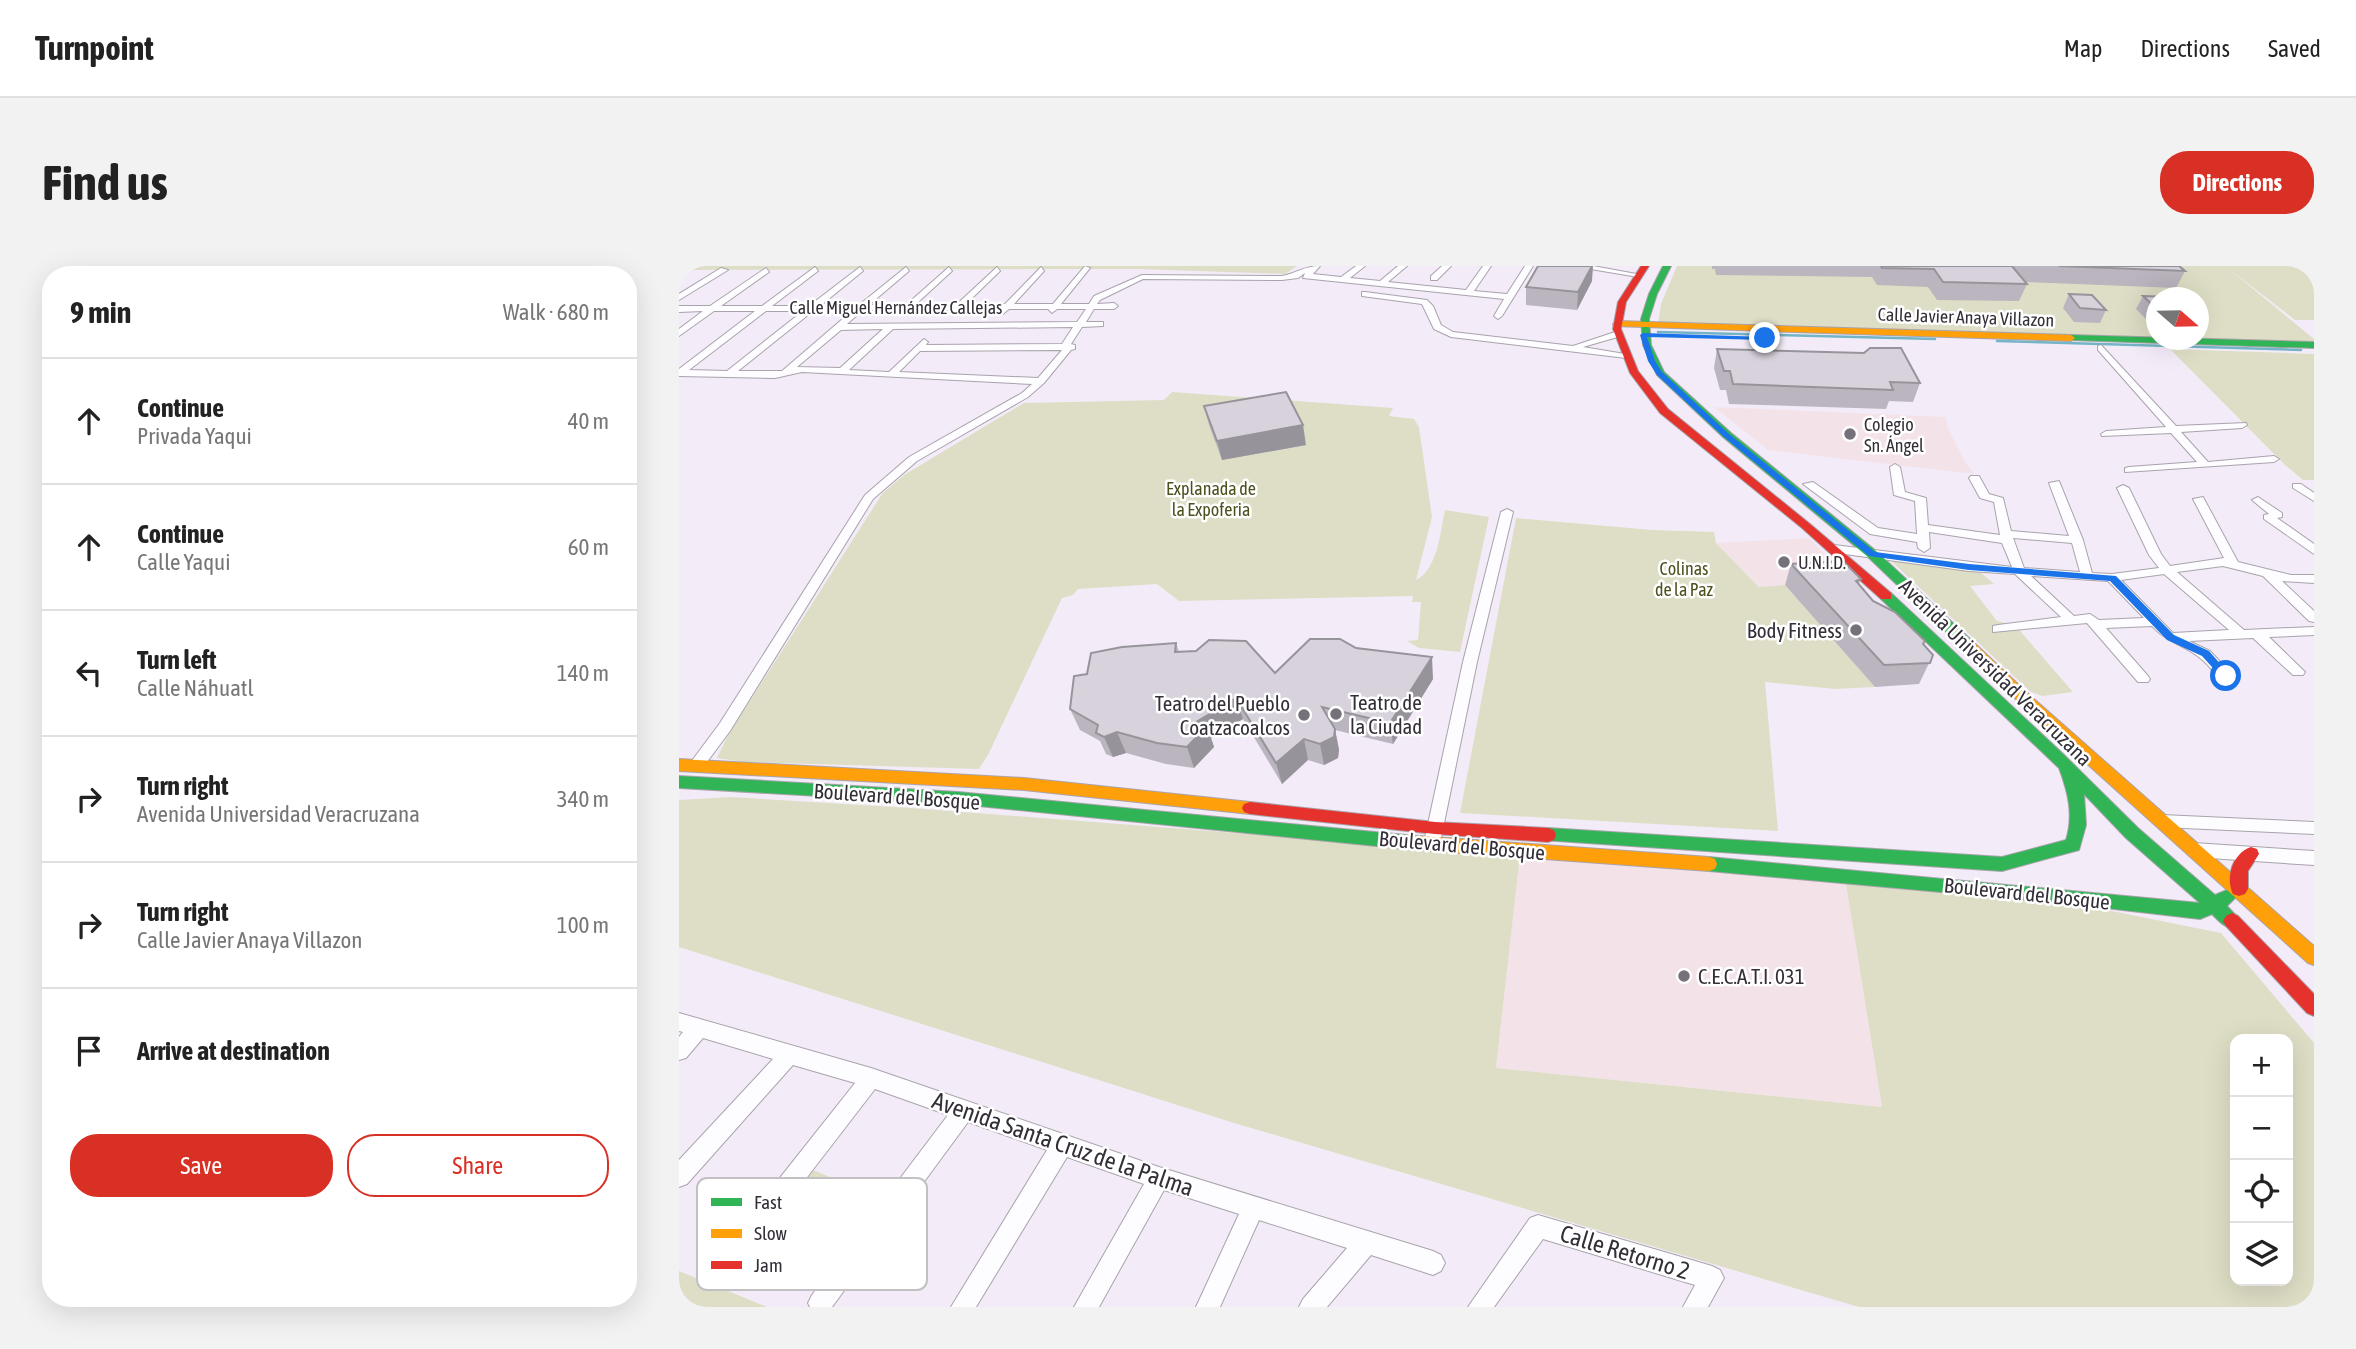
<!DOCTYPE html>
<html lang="en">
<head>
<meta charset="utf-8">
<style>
  :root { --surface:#fff; --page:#f2f2f2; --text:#222; --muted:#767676; --line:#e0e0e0; --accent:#d93025 }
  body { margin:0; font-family:"Asap Condensed",sans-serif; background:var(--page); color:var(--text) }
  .controls { position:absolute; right:21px; bottom:21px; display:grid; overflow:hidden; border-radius:14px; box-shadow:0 7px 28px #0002 }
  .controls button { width:63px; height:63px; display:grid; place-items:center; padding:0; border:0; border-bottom:2px solid var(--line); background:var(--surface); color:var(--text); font:35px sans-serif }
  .compass { position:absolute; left:1467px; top:21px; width:63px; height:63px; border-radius:50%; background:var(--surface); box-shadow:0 7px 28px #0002; rotate:110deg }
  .stop { position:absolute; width:21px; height:21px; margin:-16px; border:5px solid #1a73e8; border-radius:50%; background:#fff }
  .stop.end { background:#1a73e8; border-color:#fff; box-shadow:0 2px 7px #0008 }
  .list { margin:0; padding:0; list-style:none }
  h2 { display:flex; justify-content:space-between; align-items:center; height:91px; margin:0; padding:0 28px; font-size:30px }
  h2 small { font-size:23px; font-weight:400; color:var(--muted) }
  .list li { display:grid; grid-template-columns:46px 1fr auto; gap:21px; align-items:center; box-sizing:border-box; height:126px; padding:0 28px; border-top:2px solid var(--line) }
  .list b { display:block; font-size:26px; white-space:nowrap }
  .list p { margin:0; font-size:23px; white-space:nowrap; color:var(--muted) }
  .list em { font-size:23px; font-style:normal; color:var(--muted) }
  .actions { display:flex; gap:14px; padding:21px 28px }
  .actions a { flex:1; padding:16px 0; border:2px solid var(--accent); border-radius:28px; text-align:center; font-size:24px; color:var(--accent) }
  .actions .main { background:var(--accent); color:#fff }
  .icon { flex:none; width:38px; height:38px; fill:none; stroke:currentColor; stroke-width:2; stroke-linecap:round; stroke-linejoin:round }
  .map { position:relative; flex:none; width:1635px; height:1041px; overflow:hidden; border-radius:28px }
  header { display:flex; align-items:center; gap:42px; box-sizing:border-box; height:98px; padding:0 35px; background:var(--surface); border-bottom:2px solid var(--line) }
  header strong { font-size:33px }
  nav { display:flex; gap:38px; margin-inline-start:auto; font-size:24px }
  .intro { display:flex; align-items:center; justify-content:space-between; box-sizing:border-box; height:168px; padding:0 42px }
  h1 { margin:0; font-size:49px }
  .button { padding:18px 32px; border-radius:28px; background:var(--accent); color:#fff; font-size:24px; font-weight:700 }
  main { display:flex; gap:42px; padding:0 42px }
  aside { flex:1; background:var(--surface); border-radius:28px; box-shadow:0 7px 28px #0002 }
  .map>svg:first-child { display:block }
  .education { fill:#f4e2e9 }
  .green { fill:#dedec6; fill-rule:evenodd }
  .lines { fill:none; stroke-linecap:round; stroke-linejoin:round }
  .stream { stroke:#73b4c6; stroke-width:2.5 }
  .street-casing { stroke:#a9a3ac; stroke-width:2 }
  .fast-casing { stroke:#a9a3ac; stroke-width:2 }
  .slow-casing { stroke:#a9a3ac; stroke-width:2 }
  .jam-casing { stroke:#a9a3ac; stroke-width:2 }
  .street { fill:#fdfcfe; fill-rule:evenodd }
  .fast { fill:#30b455; fill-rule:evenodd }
  .slow { fill:#ff9f0a; fill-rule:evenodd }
  .jam { fill:#e5322d; fill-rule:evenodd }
  .wall { fill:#bab5be }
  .shaded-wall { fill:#97939b }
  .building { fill:#d8d2dd; stroke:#97939b; stroke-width:2 }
  .route { fill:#1a73e8 }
  .poi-dot { fill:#76707b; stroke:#fff; stroke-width:2.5 }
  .labels { text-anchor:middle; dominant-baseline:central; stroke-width:5; stroke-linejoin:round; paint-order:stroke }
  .far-street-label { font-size:18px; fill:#332e37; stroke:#fff }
  .far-poi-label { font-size:18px; fill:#332e37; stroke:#fff; text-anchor:start }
  .far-park-label { font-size:18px; fill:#4d511d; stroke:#fff }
  .poi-label { font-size:21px; fill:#332e37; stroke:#fff; text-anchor:end }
  .street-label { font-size:21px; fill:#332e37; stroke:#fff }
  .near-street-label { font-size:24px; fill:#332e37; stroke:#fff }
  .key { fill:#fff; stroke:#c2c0c3; stroke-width:2 }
  .key-label { font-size:19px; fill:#332e37 }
</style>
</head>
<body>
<header>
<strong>Turnpoint</strong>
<nav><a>Map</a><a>Directions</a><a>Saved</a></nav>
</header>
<div class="intro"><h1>Find us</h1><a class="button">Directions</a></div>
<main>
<aside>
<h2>9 min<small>Walk · 680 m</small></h2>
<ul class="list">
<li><svg class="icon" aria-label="ahead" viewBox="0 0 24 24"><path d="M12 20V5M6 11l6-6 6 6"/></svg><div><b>Continue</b><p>Privada Yaqui</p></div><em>40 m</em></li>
<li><svg class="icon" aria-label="ahead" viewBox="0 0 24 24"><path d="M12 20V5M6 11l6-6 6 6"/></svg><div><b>Continue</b><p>Calle Yaqui</p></div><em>60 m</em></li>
<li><svg class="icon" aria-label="left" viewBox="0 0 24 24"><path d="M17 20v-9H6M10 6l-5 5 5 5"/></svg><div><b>Turn left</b><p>Calle Náhuatl</p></div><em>140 m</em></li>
<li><svg class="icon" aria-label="right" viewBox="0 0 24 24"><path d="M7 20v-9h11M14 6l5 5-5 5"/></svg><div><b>Turn right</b><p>Avenida Universidad Veracruzana</p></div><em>340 m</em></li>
<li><svg class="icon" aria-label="right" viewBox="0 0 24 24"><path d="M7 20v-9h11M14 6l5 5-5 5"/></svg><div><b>Turn right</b><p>Calle Javier Anaya Villazon</p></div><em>100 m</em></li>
<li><svg class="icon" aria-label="arrive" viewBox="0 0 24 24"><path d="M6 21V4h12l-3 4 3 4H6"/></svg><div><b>Arrive at destination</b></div></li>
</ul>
<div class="actions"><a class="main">Save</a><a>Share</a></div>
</aside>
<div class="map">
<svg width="1635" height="1041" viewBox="0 0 1635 1041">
  <rect width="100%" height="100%" fill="#f3ecf8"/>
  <g class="education">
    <polygon points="1035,141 1267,151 1268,160 1285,194 1295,208 1089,184"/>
    <polygon points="1130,272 1174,315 1081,321 1037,277"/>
    <polygon points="841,589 1167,618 1203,841 817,802"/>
  </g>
  <g class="green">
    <polygon points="0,0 618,0 606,8 458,3 0,4"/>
    <polygon points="998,0 1635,0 1635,54 1616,54 1550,3 1635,73 1635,77 1520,73 1520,32 1478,32 1477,72 979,58 982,38"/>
    <polygon points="1491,83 1635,88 1635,214 1624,214 1606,199"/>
    <path d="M 493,126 L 714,142 L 710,150 L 735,153 L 740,161 L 753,251 L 737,314 C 759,303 761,266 766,244 L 810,251 L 781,386 L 740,382 L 728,375 L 739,374 L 742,336 L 733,336 L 734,330 L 500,335 L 478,318 L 399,323 L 394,329 L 383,332 L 309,489 L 300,503 L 64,496 L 38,492 L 48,471 L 203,228 L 225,209 L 345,137 L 485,134 Z"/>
    <polygon points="837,252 973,264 1035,266 1037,277 1080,321 1106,319 1196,421 1156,423 1086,416 1099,565 781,547"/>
    <polygon points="1210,293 1294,300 1315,318 1291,320 1318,355 1336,359 1394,426 1363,430 1352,426"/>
    <path d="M 52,531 L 232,542 L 841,589 L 817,802 L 1203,841 L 1167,618 L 1408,640 L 1542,667 L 1635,777 L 1635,1041 L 1180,1041 L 555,857 L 0,681 L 0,534 ZM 1556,773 L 1609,773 L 1609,1015 L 1556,1015 Z"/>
    <polygon points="132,903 195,930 168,969 100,945"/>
    <polygon points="0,1005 88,1041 0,1041"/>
  </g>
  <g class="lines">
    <g class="stream">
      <polyline points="979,66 1256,73"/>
      <polyline points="1318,75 1622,84"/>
    </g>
    <g class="street-casing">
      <g id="street">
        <path d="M 406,0 L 411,2 L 382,38 L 410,38 L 415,30 L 463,9 L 603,10 C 618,7 625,0 641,0 L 634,8 L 662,11 L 677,0 L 686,0 L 671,12 L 701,15 L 719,0 L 728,0 L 709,16 L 787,24 L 804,0 L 812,0 L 795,25 L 828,28 L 846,0 L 854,0 L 823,50 L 819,53 L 815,50 L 825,33 L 624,12 L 626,7 L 619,12 L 603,14 L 464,13 L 421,34 L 418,38 L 435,37 L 439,40 L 435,43 L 415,43 L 407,56 L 424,56 L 424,60 L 403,61 L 392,78 L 396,79 L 396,83 L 392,84 L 365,117 L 349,131 L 238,195 L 194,233 L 51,465 L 22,504 L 12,504 L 9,500 L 12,496 L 41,457 L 186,229 L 230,191 L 343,127 L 353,118 L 123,106 L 96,112 L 0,110 L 0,103 L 76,45 L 35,45 L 0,70 L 0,63 L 24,45 L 0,46 L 0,40 L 31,40 L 87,2 L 90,6 L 42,40 L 83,40 L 136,1 L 139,5 L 93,40 L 130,40 L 181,1 L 184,5 L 141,40 L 180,39 L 227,1 L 230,5 L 190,39 L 227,39 L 270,1 L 273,5 L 236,39 L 277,39 L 318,1 L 321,5 L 286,39 L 326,38 L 362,1 L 365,5 L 335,38 L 374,38 ZM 321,43 L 321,47 L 324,48 L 330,43 L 369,43 L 373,47 L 378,43 L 407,43 L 398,56 L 168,58 L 184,44 L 222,44 L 226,47 L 231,44 L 272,44 L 275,48 L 281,44 ZM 174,44 L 103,105 L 59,105 L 134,45 ZM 87,45 L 124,45 L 48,105 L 10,104 ZM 394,61 L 383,78 L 247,79 L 249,76 L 245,73 L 210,106 L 170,104 L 214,63 ZM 204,63 L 161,102 L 118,101 L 162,64 ZM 383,84 L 359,112 L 220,106 L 241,85 Z"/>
        <polygon points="763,0 772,0 758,14 752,14 752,10"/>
        <polygon points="894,0 914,0 963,9 959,11"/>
        <polygon points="42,2 49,4 0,34 0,28"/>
        <polygon points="686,26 748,34 754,40 762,59 774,66 894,80 939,65 942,66 942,70 904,81 952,89 947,92 772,71 755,63 743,38 683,30 683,26"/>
        <polygon points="1422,79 1497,160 1567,157 1568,159 1563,162 1502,166 1529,196 1595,190 1600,193 1595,196 1446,206 1446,202 1450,201 1518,196 1492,167 1423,170 1422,168 1427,165 1487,161 1419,84 1419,80"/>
        <path d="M 1216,198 L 1221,201 L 1226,226 L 1247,232 L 1249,259 L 1321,269 L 1315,236 L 1301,232 L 1290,212 L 1292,210 L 1300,210 L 1310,228 L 1324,232 L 1332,265 L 1390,270 L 1370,217 L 1380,215 L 1404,274 L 1413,307 L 1433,308 L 1480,302 L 1470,289 L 1438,222 L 1444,219 L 1450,222 L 1482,288 L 1491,300 L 1545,292 L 1514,233 L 1524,231 L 1559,296 L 1612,309 L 1635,309 L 1635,317 L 1603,315 L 1635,345 L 1635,356 L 1630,355 L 1584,310 L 1544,300 L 1498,306 L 1565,364 L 1635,361 L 1635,369 L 1590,371 L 1626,406 L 1624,409 L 1614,409 L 1574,372 L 1510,375 L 1531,385 L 1552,407 L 1554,410 L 1547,415 C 1536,411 1531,399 1521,392 C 1504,378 1490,378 1473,360 L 1427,362 L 1469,410 L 1471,413 L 1469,416 L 1459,416 L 1408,357 L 1314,366 L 1314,360 L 1319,359 L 1382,351 L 1336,308 L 1290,305 L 1151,286 L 1149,283 L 1155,279 L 1333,301 L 1323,277 L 1250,266 L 1251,282 L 1245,286 L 1239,282 L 1238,276 L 1191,268 L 1124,218 L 1134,216 L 1199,262 L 1238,268 L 1236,235 L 1215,229 L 1211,201 ZM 1334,272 L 1393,277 L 1401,306 L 1345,302 ZM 1485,308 L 1550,364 L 1494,367 L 1442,314 ZM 1352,310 L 1429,315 L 1465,352 L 1420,354 L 1411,348 L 1395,350 Z"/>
        <polygon points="1614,218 1622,218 1635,227 1635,235 1614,222"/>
        <polygon points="1579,231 1603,247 1603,251 1598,252 1635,278 1635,288 1585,253 1585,249 1590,248 1573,234"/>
        <polygon points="828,243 834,246 798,396 762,572 760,577 748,577 746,572 784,396 822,246"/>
        <polygon points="1483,549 1635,556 1635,568 1483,561 1477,559 1475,555 1477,551"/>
        <polygon points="1515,577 1635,585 1635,599 1515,591 1509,589 1507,584 1509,579"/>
        <polygon points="0,747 192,802 480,901 754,985 762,989 766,997 762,1005 754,1009 692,989 648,1041 620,1041 624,1033 668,982 580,954 541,1041 517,1041 560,948 485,924 420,1041 395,1041 465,918 388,891 297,1041 272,1041 368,884 289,856 153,1041 131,1041 129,1037 133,1029 269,849 196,823 55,1006 47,1010 39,1006 35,998 39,990 176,817 114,799 8,918 0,921 0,894 94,793 24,772 7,792 0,794 0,771 4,766 0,765"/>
        <polygon points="859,949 1033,1000 1041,1004 1045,1012 1029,1041 1004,1041 1016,1019 864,973 815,1041 789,1041 851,952"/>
      </g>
    </g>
    <g class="fast-casing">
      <g id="fast">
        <polygon points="984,0 992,0 978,28 970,53 972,79 985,106 1052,167 1197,285 1291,373 1293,376 1291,379 1281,379 1189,291 1044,171 978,109 964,79 962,53 970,28"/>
        <polygon points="1392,69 1635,76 1635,82 1389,74 1389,70"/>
        <path d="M 1207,326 L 1212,327 L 1383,487 L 1459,562 L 1536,629 L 1548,624 L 1554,626 L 1557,631 L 1548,640 L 1562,655 L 1559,660 C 1548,665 1541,656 1533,648 L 1521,653 L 1383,637 L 1030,605 L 1024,603 L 1022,598 L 1024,593 L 1030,591 L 1521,637 L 1447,572 L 1405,528 L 1407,559 L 1400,584 L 1323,605 L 863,574 L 861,569 L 863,564 L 869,562 L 1323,591 L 1387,574 C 1395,549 1389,526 1380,502 L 1202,333 L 1201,330 Z"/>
        <polygon points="0,510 279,526 727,569 733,571 735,576 733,581 727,583 279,538 0,522"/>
      </g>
    </g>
    <g class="slow-casing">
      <g id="slow">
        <polygon points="938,55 1392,69 1396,72 1392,75 935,60 934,58"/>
        <polygon points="1286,372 1291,373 1355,433 1635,680 1635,699 1629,697 1345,441 1281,379 1279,376"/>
        <polygon points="0,493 345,512 571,536 577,538 579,542 577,546 571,548 345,524 0,505"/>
        <polygon points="727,569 1030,591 1036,593 1038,598 1036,603 1030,605 727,583 721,581 719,576 721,571"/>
      </g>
    </g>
    <g class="jam-casing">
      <g id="jam">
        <polygon points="962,0 970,0 947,36 942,63 959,105 989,143 1131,258 1212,327 1212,333 1202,333 1123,262 981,147 951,107 934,63 939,36"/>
        <polygon points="571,536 756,556 869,562 875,564 877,569 875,574 869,576 756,568 571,548 565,546 563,542 565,538"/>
        <path d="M 1572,581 L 1578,583 L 1580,588 L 1569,605 L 1569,623 L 1566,628 L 1560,630 L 1554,628 C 1546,611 1554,587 1572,581 Z"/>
        <polygon points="1553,647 1559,650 1635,728 1635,750 1628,747 1547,660 1544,655 1547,650"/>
      </g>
    </g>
    <use href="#street" class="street"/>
    <use href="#fast" class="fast"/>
    <use href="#slow" class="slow"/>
    <use href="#jam" class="jam"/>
  </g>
  <g class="wall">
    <polygon points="1033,0 1500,0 1506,5 1497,22 1346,16 1348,18 1340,35 1258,34 1249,21 1198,19 1193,11 1037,9 1036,3 1033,3"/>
    <polygon points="913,15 898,44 847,39 847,21"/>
    <polygon points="1390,28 1427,44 1421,57 1395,56 1384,42"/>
    <polygon points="1464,30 1478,32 1478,59 1473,59 1457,43"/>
    <polygon points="1038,83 1241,117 1234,136 1210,135 1207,143 1050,138 1047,124 1041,124 1035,102"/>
    <polygon points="525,140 627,179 543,194 530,159"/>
    <polygon points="1112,298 1182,313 1180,318 1194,335 1245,379 1254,389 1240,418 1196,421 1106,319"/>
    <polygon points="497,377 500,386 596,407 677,382 754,413 714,478 656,464 660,484 659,492 645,499 629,494 603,518 564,453 532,472 535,481 515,502 487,498 447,487 434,491 427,488 421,475 401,464 391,443 408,408"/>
  </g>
  <g class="shaded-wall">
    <polygon points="913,0 914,0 913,15 898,44 899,26"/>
    <polygon points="624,159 627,179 543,194 538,175"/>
    <polygon points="753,391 754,413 714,478 711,457"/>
    <polygon points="557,432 564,453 532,472 535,481 515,502 508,481 514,458"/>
    <polygon points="656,463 660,484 659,492 645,499 641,478"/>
    <polygon points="438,466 447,487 434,491 425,471"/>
    <polygon points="625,473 629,494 603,518 597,497"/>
  </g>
  <g class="building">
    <polygon points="859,0 913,0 899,26 847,21"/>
    <polygon points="1202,0 1333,0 1348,18 1264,16 1255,3 1203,2"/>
    <polygon points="1380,0 1500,0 1506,5"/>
    <polygon points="1390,28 1413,29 1427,44 1401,42"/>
    <polygon points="1464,30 1491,31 1492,32 1478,32 1478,43"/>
    <polygon points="1191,82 1222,82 1241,117 1211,116 1214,124 1054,118 1051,105 1045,105 1038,83 1185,87"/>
    <polygon points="607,126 624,159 538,175 525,140"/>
    <polygon points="1164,295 1182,313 1177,315 1194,335 1216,346 1246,375 1244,378 1254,389 1251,397 1205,399 1112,298"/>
    <polygon points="631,373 661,373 677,382 753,391 711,457 643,441 656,463 655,471 641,478 625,473 597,497 557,432 514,458 528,460 508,481 478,477 438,466 425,471 417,467 419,459 391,443 395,410 408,408 412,387 443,381 497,377 496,386 517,385 530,374 567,375 596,407"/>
  </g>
  <polygon class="route" points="964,67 1088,71 1086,74 968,71 976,95 983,106 1050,168 1196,286 1290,298 1437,310 1495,369 1530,385 1552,410 1543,412 1523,390 1488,374 1431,315 1290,304 1190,290 1045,171 978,109 969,95 961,69"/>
  <g class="poi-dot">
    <circle cx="1171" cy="168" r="7"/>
    <circle cx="1105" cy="296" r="7"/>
    <circle cx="1177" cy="364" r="7"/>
    <circle cx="657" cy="448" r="7"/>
    <circle cx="625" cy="449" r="7"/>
    <circle cx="1005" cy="710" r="7"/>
  </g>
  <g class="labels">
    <g class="far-street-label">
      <text x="217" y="41">Calle Miguel Hernández Callejas</text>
      <text transform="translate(1287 51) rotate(2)">Calle Javier Anaya Villazon</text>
    </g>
    <g class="far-poi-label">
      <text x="1185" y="158">Colegio<tspan x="1185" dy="21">Sn. Ángel</tspan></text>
      <text x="1119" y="296">U.N.I.D.</text>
    </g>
    <g class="far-park-label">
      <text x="532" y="222">Explanada de<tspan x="532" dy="21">la Expoferia</tspan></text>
      <text x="1005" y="302">Colinas<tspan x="1005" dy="21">de la Paz</tspan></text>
    </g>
    <g class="poi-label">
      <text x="1163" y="364">Body Fitness</text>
      <text x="671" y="436" text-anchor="start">Teatro de<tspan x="671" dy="24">la Ciudad</tspan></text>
      <text x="611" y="437">Teatro del Pueblo<tspan x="611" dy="24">Coatzacoalcos</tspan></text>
      <text x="1019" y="710" text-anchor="start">C.E.C.A.T.I. 031</text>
    </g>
    <g class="street-label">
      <text transform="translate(1317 406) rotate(44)">Avenida Universidad Veracruzana</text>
      <text transform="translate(218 530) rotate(4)">Boulevard del Bosque</text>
      <text transform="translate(783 579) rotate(5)">Boulevard del Bosque</text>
      <text transform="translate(1348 627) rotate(6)">Boulevard del Bosque</text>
    </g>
    <g class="near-street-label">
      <text transform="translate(384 878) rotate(19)">Avenida Santa Cruz de la Palma</text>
      <text transform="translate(946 986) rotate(17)">Calle Retorno 2</text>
    </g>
  </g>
  <rect x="18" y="912" width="230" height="112" rx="10" class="key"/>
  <rect x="32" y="932" width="31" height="8" fill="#30b455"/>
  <rect x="32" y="963" width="31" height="9" fill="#ff9f0a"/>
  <rect x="32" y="995" width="31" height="8" fill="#e5322d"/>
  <g class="key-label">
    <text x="75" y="943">Fast</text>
    <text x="75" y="974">Slow</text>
    <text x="75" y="1006">Jam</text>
  </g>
</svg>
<div class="controls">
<button>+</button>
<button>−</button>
<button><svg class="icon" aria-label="locate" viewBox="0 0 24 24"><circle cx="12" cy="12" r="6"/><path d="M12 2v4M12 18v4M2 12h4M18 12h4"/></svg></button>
<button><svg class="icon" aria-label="layers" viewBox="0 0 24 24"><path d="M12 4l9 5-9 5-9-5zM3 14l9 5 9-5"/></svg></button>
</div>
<svg class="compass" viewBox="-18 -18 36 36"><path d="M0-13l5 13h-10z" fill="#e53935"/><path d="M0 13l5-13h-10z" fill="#767676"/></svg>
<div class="stop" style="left:1547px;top:410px"></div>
<div class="stop end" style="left:1086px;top:72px"></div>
</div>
</main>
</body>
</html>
